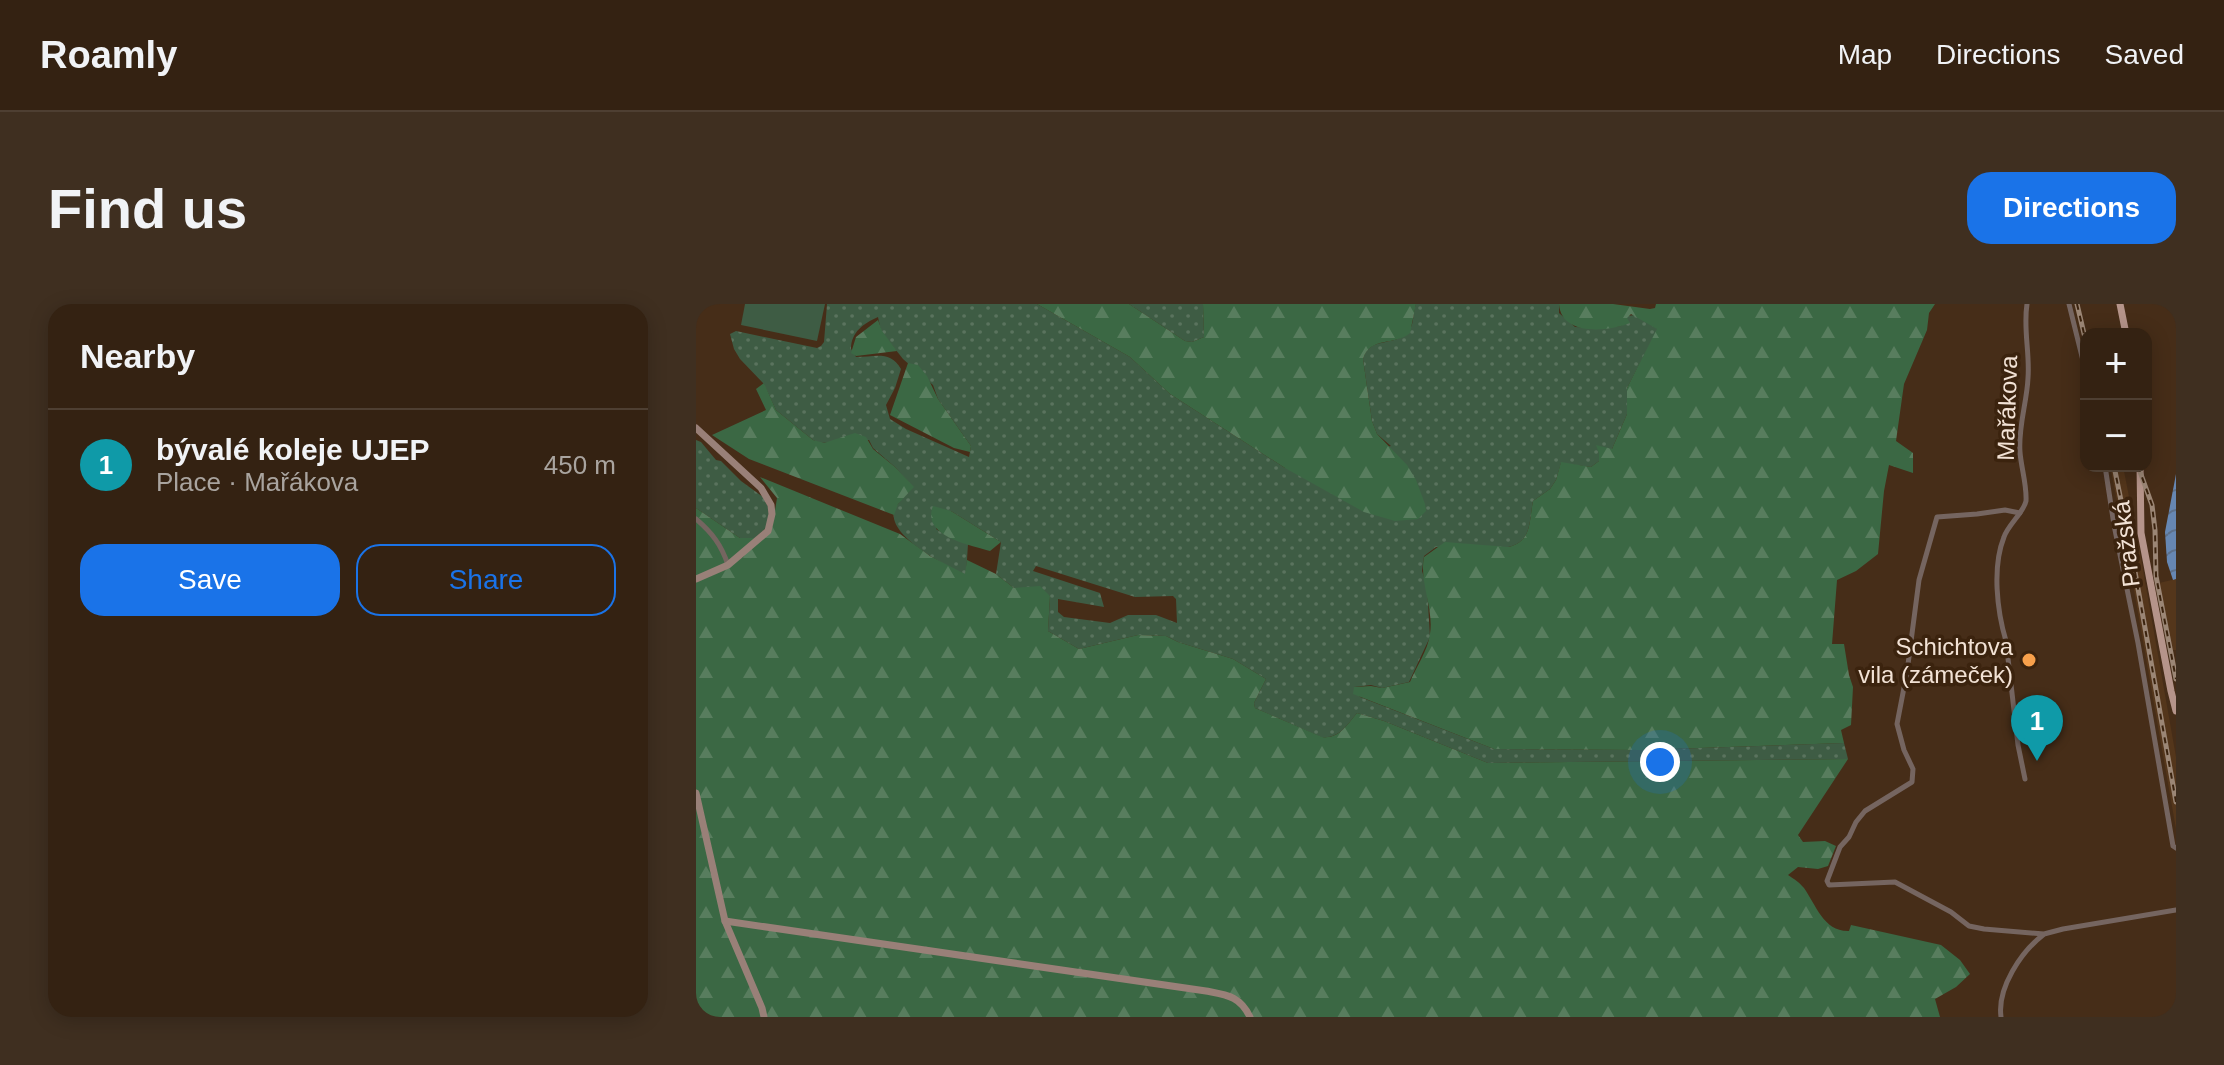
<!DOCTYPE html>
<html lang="en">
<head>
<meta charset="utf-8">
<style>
  :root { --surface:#342212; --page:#3f2f20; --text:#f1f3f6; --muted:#a9a49f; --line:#4e3f32; --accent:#1a73e8 }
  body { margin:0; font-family:Helvetica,sans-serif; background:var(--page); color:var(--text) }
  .controls { position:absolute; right:24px; top:24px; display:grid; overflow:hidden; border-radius:16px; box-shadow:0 4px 20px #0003 }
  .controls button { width:72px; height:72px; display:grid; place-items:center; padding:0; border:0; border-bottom:2px solid var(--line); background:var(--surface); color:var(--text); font:40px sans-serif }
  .you { position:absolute; left:964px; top:458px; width:28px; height:28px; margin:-20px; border:6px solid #fff; border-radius:50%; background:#1a73e8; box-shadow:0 0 0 12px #1a73e833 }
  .badge { display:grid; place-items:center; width:52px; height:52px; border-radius:50%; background:var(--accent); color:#fff; font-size:26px; font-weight:700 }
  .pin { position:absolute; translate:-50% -66px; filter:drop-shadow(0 2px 4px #0008) }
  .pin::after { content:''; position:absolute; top:42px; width:28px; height:24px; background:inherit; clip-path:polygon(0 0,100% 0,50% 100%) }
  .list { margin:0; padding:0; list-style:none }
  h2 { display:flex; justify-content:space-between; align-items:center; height:104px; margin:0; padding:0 32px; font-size:34px }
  h2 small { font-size:26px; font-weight:400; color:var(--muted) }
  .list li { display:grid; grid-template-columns:52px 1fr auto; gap:24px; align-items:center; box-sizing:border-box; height:112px; padding:0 32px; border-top:2px solid var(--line) }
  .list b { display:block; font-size:30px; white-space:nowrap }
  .list p { margin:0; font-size:26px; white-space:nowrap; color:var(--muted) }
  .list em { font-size:26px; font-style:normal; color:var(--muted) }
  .actions { display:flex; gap:16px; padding:24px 32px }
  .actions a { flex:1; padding:18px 0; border:2px solid var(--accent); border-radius:24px; text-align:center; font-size:28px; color:var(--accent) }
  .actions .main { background:var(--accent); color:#fff }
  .map { position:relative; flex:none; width:1480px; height:713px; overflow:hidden; border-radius:24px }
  header { display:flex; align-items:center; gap:48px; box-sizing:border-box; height:112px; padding:0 40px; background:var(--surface); border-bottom:2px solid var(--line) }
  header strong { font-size:38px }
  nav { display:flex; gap:44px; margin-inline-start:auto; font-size:28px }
  .intro { display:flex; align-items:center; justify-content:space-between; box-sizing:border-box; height:192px; padding:0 48px }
  h1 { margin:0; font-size:56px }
  .button { padding:20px 36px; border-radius:24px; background:var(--accent); color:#fff; font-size:28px; font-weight:700 }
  main { display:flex; gap:48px; padding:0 48px }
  aside { flex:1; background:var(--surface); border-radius:24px; box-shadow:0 4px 20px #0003 }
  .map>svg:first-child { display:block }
  .built { fill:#54361b }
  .grass { fill:url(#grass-dots); fill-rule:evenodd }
  .forest { fill:url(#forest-firs) }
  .pitch { fill:#3e5c44 }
  .water { fill:url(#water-waves) }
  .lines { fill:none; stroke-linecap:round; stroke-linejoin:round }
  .street { stroke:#756560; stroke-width:5 }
  .secondary { stroke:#998078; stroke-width:7 }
  .primary { stroke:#b5948a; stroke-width:7 }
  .rail-casing { stroke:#9b8675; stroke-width:5 }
  .rail { stroke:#3b230e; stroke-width:2; stroke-dasharray:6; stroke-linecap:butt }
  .poi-dot { fill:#f8a04b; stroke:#3b230e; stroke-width:3 }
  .labels { text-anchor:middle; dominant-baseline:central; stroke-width:7; stroke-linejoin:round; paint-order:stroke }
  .street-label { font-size:24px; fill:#f2e2d5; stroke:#3b230e }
  .poi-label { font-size:24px; fill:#f2e2d5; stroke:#3b230e; text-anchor:end }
</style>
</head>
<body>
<header>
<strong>Roamly</strong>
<nav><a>Map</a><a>Directions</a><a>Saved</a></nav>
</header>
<div class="intro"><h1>Find us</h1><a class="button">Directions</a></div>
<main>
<aside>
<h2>Nearby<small></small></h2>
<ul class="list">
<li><span class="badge" style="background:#0f9aa8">1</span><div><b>bývalé koleje UJEP</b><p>Place · Mařákova</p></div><em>450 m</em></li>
</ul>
<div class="actions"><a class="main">Save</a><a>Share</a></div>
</aside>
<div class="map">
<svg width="1480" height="713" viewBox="0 0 1480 713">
  <defs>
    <pattern id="grass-dots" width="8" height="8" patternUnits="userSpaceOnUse" patternTransform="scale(2)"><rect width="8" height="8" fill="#3e5c44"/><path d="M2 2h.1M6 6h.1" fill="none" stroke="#5a735e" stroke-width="1.8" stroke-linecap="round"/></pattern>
    <pattern id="forest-firs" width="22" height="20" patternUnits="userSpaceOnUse" patternTransform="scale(2)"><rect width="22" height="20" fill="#3b6844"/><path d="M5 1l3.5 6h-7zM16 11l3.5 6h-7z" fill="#587d5e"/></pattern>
    <pattern id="water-waves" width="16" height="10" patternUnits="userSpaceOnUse" patternTransform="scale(2)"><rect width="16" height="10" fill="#6687b3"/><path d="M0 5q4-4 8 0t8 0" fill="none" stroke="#5c708b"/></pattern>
  </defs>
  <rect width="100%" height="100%" fill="#462d18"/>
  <g class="built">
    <polygon points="1414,162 1427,162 1444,249 1480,453 1480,525 1432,252"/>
    <polygon points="1480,275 1480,346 1477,346 1463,279"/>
  </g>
  <g class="grass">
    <path d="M 131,0 L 341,0 L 434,53 L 474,90 L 589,164 L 695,142 L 681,130 L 676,117 L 667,55 C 674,30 702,45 714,25 C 718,19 717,8 720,0 L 863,0 L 863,9 L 879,23 L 899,24 L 925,22 L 931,12 L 939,11 L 962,25 L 931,84 L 931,110 L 916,145 L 903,149 L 903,157 L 895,163 L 865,159 L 860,176 L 854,185 L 837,197 C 833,217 836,238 812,243 L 740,243 L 728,252 L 726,267 L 731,283 L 734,333 L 713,378 L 686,384 L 675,381 L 658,383 L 664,393 L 798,445 L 945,446 L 1148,439 L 1152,455 L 792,459 L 688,417 L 661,409 C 650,422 643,435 625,433 L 559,404 L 558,399 L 570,375 L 537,355 L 482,338 L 470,332 L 442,331 L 383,345 L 352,327 L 354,292 L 318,284 L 300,270 L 305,238 L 255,207 L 240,225 L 253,233 L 272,240 L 270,271 C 251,262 192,233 198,207 C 201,198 212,190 217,183 L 199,163 L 177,144 L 173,136 L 124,139 L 117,136 L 80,106 L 68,80 L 44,55 L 38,45 L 34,30 L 40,27 L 121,44 L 125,42 L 128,38 ZM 182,13 L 185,27 L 207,55 L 237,81 L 242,95 L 275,142 L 273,153 L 210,125 L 194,115 L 190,101 L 199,84 L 205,65 C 194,46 179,53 160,53 L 155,45 C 155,28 168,19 182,13 ZM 340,262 L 439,293 L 477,292 L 480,295 L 481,319 L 460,311 L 432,311 L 414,319 L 368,313 L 362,308 L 362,295 L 408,303 L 404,289 L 337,267 Z"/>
    <polygon points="433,0 507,0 508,33 496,38 489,37"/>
    <polygon points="0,136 5,138 20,156 25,157 45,177 67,193 76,210 72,222 59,234 44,234 0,204"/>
  </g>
  <g class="forest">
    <path d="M 341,0 L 433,0 L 489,37 L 496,38 L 508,33 L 507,0 L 720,0 L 714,29 C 699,42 674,32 667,55 L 676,117 L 681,130 L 711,161 L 720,176 L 729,200 L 730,207 L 722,215 L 699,217 L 668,208 L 589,164 L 474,90 L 434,53 Z"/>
    <path d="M 863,0 L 917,0 L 954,5 L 959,4 L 960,0 L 1239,0 L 1233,9 L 1231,26 L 1208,80 L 1200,137 L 1217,149 L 1217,169 L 1193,161 L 1188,187 L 1182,250 L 1160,267 L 1141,276 L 1136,340 L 1148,340 L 1153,371 L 1157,383 L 1155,421 L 1145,426 L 1148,439 L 945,446 L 798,445 L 657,390 L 658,383 L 675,382 L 686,384 L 714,378 C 720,363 732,346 734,330 C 738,304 723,277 728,253 L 749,238 L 812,243 C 836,238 833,217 837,197 L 854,185 L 860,176 L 865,158 L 895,163 L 903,157 L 903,149 L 900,141 L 916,145 L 931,110 L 931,84 L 961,25 L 935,10 L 931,14 L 934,19 C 912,28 865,32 863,0 Z"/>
    <polygon points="182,16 186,27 201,47 160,52 155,49 160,33"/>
    <polygon points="212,59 222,61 231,72 242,95 275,142 274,148 258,144 194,111"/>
    <polygon points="68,79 80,106 117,136 128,139 159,129 170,133 177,145 199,163 218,183 202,200 198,211 53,155 16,131 70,106 60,85"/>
    <path d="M 64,173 L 204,230 L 234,252 L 269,270 L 271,256 L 300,270 L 318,284 L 344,282 L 354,292 L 352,327 L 383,345 L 442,331 L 470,332 L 482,338 L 537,355 L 570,375 L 558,399 L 559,404 L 626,433 C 643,435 650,422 661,409 L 688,417 L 792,459 L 1152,455 L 1102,531 L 1107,538 L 1129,537 L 1140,542 L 1132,562 L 1122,565 L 1102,563 L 1092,571 C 1098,575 1103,578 1108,584 C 1120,601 1128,628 1153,627 L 1155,621 L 1245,641 L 1264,656 L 1274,670 L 1260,683 L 1239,695 L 1244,713 L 0,713 L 0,204 L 44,234 L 59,234 L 77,219 L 81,194 Z"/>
    <path d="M 237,202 L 255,207 L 305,238 L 294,247 C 273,241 225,232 237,202 Z"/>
  </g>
  <polygon class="pitch" points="49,0 129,0 121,37 45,21"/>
  <polygon class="water" points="1480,170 1480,275 1477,276 1471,258 1469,228"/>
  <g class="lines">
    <g class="street">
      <polyline points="1373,0 1390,69"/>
      <polyline points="1409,162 1418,221 1442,339 1477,542 1480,544"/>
      <polyline points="1324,209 1309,206 1281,210 1241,213 1223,276 1211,368 1201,420 1208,446 1217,465 1216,478 1169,507 1160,518 1153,533 1144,543 1131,577 1133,581 1199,578 1255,608 1273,622 1288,625 1348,630 1367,625 1480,606"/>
      <path d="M 0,215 C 16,229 25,240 32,261"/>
      <path d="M 1329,475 L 1322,441 L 1310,337 C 1301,307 1296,263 1308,233 C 1312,221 1328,208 1330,197 C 1331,181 1325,163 1324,148 C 1322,123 1331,98 1332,74 C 1334,49 1327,25 1331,0"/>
      <path d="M 1305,713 C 1301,684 1325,648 1347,631"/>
    </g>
    <g class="secondary">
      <polyline points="0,124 65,184 75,201 76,210 72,227 32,261 0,275"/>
      <polyline points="0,489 29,617 66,704 68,713"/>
      <path d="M 29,617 L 510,687 C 531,691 544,692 554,713"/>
    </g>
    <g class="primary">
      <polyline points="1424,0 1430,30"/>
      <polyline points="1444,162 1445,229 1475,387 1480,407"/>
    </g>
    <g class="rail-casing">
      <g id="rail">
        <polyline points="1381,0 1390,38"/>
        <polyline points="1418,162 1436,251 1480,498"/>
        <polyline points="1442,162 1456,201 1459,226 1460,272 1480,375"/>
      </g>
    </g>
    <use href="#rail" class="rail"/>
  </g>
  <circle class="poi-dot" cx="1333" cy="356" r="8"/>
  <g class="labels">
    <g class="street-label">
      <text transform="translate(1311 104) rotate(-88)">Mařákova</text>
      <text transform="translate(1430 240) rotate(-97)">Pražská</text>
    </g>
    <g class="poi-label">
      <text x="1317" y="342">Schichtova<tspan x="1317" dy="28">vila (zámeček)</tspan></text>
    </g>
  </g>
</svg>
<div class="controls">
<button>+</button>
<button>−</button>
</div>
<div class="you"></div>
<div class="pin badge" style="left:1341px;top:457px;background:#0f9aa8">1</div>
</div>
</main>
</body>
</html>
